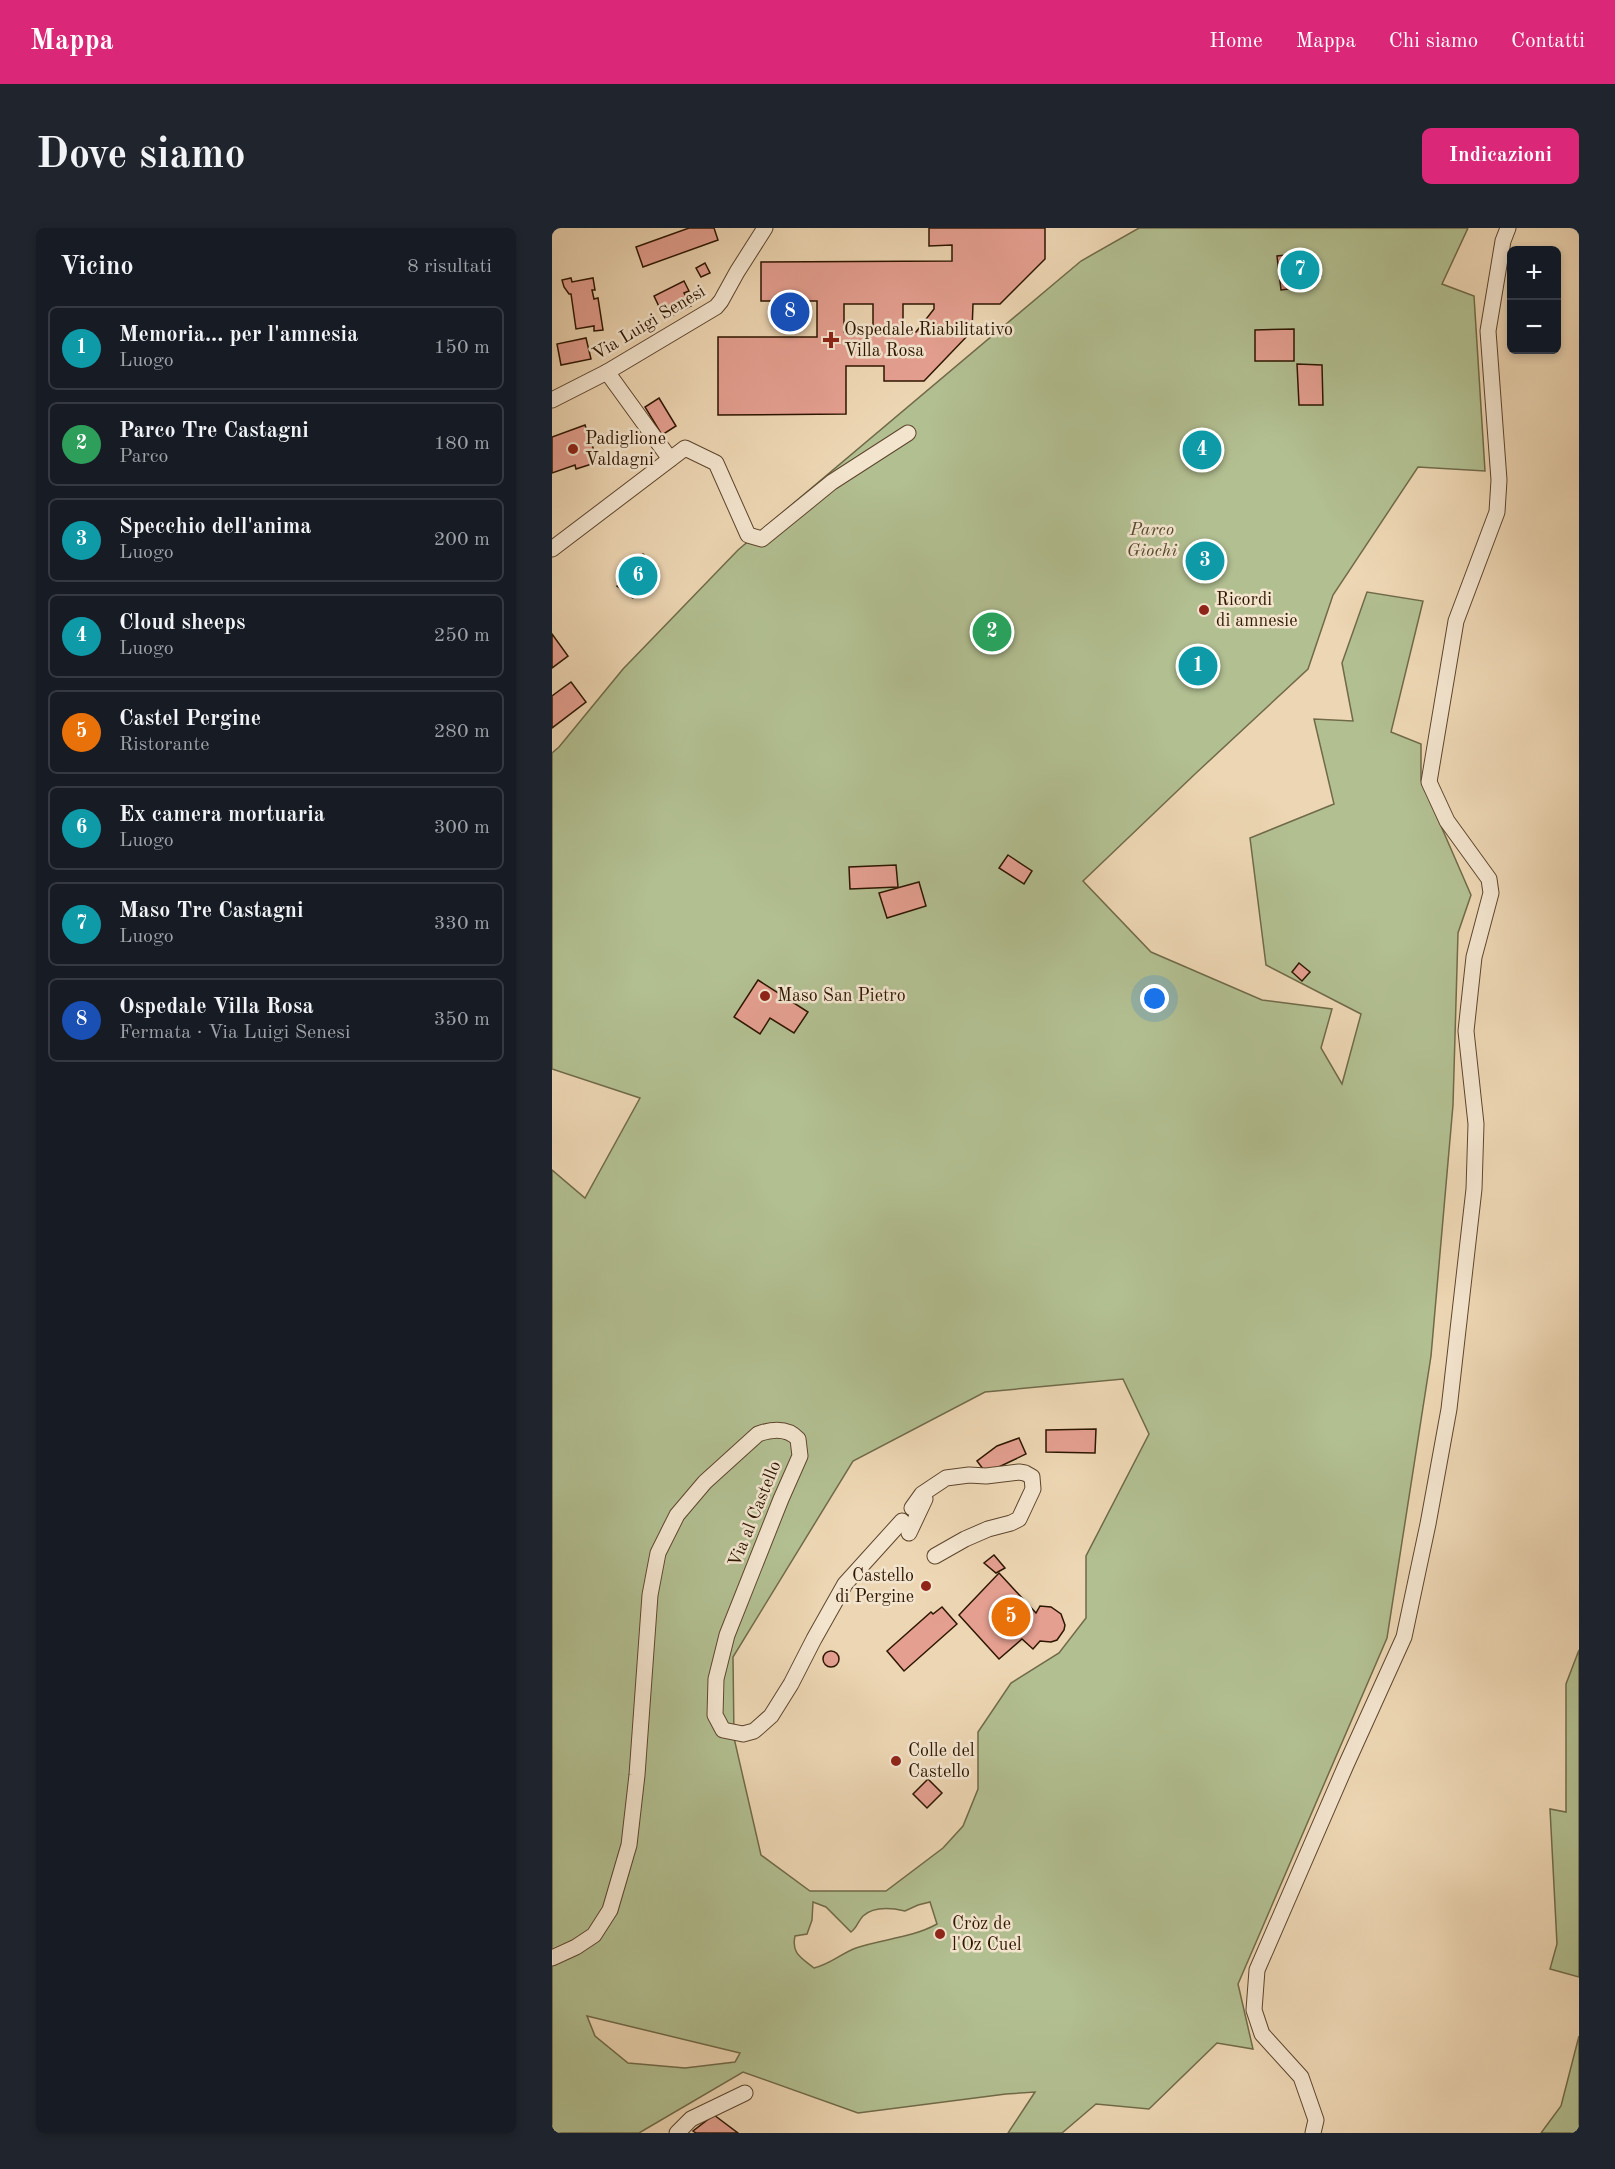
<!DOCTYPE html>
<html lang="it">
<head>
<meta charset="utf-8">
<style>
  :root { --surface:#171b24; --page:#20242c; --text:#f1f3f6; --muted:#9ea1a6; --line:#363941; --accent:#db2777 }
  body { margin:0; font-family:"Old Standard TT",serif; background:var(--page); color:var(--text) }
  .controls { position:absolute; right:18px; top:18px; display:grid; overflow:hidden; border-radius:9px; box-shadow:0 3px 9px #0003 }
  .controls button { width:54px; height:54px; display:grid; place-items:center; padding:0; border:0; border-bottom:2px solid var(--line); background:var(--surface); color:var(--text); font:30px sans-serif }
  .you { position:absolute; left:603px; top:771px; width:21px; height:21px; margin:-15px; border:4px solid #fff; border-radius:50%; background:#1a73e8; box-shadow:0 0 0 9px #1a73e833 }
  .badge { display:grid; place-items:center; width:39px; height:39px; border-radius:50%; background:var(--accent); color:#fff; font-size:20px; font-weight:700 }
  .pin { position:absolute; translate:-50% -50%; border:3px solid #fff; box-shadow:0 2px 6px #0006 }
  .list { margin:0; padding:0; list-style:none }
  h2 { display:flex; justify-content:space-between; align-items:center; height:78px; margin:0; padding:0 24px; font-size:26px }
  h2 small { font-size:20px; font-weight:400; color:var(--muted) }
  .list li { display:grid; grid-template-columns:39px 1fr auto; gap:18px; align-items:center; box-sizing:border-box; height:84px; margin:0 12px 12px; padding:0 12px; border:2px solid var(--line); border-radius:9px }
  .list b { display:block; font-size:22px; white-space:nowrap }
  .list p { margin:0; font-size:20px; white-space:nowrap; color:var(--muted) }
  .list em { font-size:20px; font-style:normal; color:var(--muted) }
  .map { position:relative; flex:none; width:1027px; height:1905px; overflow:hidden; border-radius:9px }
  header { display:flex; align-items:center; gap:36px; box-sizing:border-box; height:84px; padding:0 30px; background:var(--accent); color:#fff }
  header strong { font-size:28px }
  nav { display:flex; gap:33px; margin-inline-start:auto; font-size:21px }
  .intro { display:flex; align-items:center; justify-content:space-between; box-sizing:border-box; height:144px; padding:0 36px }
  h1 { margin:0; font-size:42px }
  .button { padding:15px 27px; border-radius:9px; background:var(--accent); color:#fff; font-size:21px; font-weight:700 }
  main { display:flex; gap:36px; padding:0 36px }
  aside { flex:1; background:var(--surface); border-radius:9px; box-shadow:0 3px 9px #0003 }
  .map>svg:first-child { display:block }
  .green { fill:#b2bf91; stroke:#706a48; stroke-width:1.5; fill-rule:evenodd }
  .building { fill:#e49f90; stroke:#2e1600; stroke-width:1.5; fill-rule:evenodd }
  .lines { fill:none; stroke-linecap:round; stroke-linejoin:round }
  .minor-casing { stroke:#5e462d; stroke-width:17 }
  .minor { stroke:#f3e4ce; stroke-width:15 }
  .poi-dot { fill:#8f2418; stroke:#f3e4ce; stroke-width:2 }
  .labels { text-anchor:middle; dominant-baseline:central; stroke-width:5; stroke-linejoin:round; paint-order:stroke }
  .street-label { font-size:18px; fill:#2e1600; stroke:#f3e4ce }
  .poi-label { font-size:18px; fill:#2e1600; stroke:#f3e4ce; text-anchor:start }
  .park-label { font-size:18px; font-style:italic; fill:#56492c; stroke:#f3e4ce }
</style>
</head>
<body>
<header>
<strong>Mappa</strong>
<nav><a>Home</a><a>Mappa</a><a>Chi siamo</a><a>Contatti</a></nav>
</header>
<div class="intro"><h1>Dove siamo</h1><a class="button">Indicazioni</a></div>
<main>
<aside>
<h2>Vicino<small>8 risultati</small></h2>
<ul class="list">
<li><span class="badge" style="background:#0f9aa8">1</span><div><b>Memoria... per l'amnesia</b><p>Luogo</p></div><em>150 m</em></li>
<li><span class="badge" style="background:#2e9e5b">2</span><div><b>Parco Tre Castagni</b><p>Parco</p></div><em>180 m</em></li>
<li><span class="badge" style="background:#0f9aa8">3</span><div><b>Specchio dell'anima</b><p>Luogo</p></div><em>200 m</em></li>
<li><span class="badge" style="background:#0f9aa8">4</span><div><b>Cloud sheeps</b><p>Luogo</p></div><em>250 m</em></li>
<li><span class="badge" style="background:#e8710a">5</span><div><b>Castel Pergine</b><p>Ristorante</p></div><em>280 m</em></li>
<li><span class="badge" style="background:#0f9aa8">6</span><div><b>Ex camera mortuaria</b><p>Luogo</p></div><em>300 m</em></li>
<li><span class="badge" style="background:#0f9aa8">7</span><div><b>Maso Tre Castagni</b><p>Luogo</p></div><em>330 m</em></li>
<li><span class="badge" style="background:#1a4fb4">8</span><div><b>Ospedale Villa Rosa</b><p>Fermata · Via Luigi Senesi</p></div><em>350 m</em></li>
</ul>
</aside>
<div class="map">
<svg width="1027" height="1905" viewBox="0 0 1027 1905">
  <rect width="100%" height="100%" fill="#edd6b3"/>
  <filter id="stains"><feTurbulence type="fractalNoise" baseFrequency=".00333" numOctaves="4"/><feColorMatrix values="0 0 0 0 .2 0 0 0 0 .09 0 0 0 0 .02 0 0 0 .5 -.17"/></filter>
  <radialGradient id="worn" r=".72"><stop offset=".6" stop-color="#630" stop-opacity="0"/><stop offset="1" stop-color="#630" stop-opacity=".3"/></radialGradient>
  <g class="green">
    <path d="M 587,0 L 916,0 L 890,56 L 922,68 L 933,243 L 866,239 L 781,367 L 756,441 L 643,546 L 531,653 L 599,724 L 710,772 L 780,781 L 769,820 L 790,856 L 809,786 L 714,737 L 698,610 L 782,576 L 762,491 L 801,493 L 790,435 L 815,364 L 871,373 L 839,504 L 869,516 L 869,552 L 919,667 L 906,705 L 901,877 L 879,1128 L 835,1410 L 686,1756 L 701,1821 L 665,1815 L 597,1881 L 544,1876 L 510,1905 L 456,1905 L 483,1864 L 454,1866 L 306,1885 L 191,1844 L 87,1905 L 0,1905 L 0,942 L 33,970 L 88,870 L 0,841 L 0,525 L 7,519 L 71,441 L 186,322 L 529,33 ZM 571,1151 L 597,1206 L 534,1328 L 534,1390 L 507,1425 L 459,1455 L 426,1504 L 426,1561 L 411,1598 L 391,1620 L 334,1663 L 258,1663 L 209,1627 L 182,1510 L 181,1429 L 301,1233 L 433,1164 ZM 261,1674 L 274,1679 L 299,1704 C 305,1700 306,1693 311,1688 C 322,1678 340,1680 353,1683 L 366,1677 L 378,1674 L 385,1696 C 360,1710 330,1711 304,1720 C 288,1726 279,1736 262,1740 C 250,1730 239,1726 243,1708 L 255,1706 L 260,1692 ZM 35,1788 L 188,1825 L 183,1834 L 133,1840 L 76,1835 L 43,1808 Z"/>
    <polygon points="1027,1422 1027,1749 998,1741 1005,1716 998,1581 1014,1584 1014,1456"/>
    <polygon points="1027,1808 1027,1905 989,1905 1009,1878"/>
  </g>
  <g class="building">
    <polygon points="137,0 162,0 166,12 91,39 84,19"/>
    <path d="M 377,0 L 493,0 L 493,31 L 448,76 L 421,76 L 420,103 L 372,153 L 332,153 L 332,138 L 294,138 L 294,186 L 166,187 L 166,109 L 265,109 L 265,73 L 209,73 L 209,34 L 400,33 L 400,17 L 377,18 ZM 292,76 L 321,76 L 321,104 L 292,104 ZM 351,76 L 382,76 L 382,81 L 364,104 L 351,104 Z"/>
    <polygon points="756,25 757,36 768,35 769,48 760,50 761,58 729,62 725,28"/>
    <polygon points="153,35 158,45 149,49 144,40"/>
    <polygon points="19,50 20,54 41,50 43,62 40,62 42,71 46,70 51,102 42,103 42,98 24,101 19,66 17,66 12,59 10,52"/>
    <polygon points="132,53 137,63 132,65 139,78 113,91 102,68"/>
    <polygon points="742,101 742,133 703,133 703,102"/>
    <polygon points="34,110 39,131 9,137 5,116"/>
    <polygon points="745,136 770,137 771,177 747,177"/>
    <polygon points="107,170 124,198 110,207 93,179"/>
    <polygon points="33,197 46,234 24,241 23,237 0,245 0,209"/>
    <polygon points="91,326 106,339 81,370 65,358"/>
    <polygon points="0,406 16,428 0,440"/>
    <polygon points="19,454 34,474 0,500 0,468"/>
    <polygon points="456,627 480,643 472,656 447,640"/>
    <polygon points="344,637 346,659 298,661 297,639"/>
    <polygon points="367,654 374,678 335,690 327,665"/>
    <polygon points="747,735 758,744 750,753 740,744"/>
    <polygon points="206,752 256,784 242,805 218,790 208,806 182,789"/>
    <polygon points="544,1201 543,1225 494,1224 494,1202"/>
    <polygon points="467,1210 474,1226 434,1245 425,1233 445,1218"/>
    <polygon points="442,1327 453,1340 444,1345 432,1335"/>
    <polygon points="447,1345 484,1385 488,1378 499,1379 509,1386 513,1397 512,1402 505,1412 499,1414 488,1413 481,1421 470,1411 447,1431 407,1387"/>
    <polygon points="390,1379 405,1396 352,1443 335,1423 379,1384 381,1386"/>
    <circle cx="279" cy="1431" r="8"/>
    <polygon points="376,1551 390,1565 375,1580 361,1566"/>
    <polygon points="162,1887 186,1905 144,1905 141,1903"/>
  </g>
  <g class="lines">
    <g class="minor-casing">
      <g id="minor">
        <polyline points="55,144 118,231"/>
        <polyline points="0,172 55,144 164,79 169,73 185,44 213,0"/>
        <polyline points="0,321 133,220 164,235 196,307 210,311 280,254 356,205"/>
        <polyline points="360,1280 370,1266 394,1250 417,1247 434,1248 467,1244 473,1245 480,1249 481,1261 467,1291 459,1295 436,1301 413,1311 383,1328"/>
        <polyline points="357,1305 373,1271"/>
        <path d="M 0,1730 L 24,1719 L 42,1707 L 58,1682 L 77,1617 L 85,1547 L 98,1367 L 106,1325 L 125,1287 L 153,1254 L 206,1206 C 220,1201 235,1199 246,1211 L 248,1228 L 229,1271 L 175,1407 L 164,1451 L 163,1487 L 171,1502 L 191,1506 L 202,1503 L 219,1488 L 239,1456 L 262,1411 L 293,1356 L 350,1293"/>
        <polyline points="125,1905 139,1891 193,1865"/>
        <polyline points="761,1905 764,1892 749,1849 710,1806 702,1782 705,1742 794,1537 852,1409 876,1296 897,1181 922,961 924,896 914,803 922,729 939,665 937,651 895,593 877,554 904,393 945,284 947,252 936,103 951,13 956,0"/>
      </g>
    </g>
    <use href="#minor" class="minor"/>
  </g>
  <g class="poi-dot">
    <path d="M276 103h6v6h6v6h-6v6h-6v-6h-6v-6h6z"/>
    <circle cx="21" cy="221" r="6"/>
    <circle cx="652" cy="382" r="6"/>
    <circle cx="213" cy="768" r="6"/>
    <circle cx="374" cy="1358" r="6"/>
    <circle cx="344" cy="1533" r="6"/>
    <circle cx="388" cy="1706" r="6"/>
  </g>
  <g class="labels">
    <g class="street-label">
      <text transform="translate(97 95) rotate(-31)">Via Luigi Senesi</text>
      <text transform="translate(203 1286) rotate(-68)">Via al Castello</text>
    </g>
    <g class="poi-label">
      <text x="292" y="102">Ospedale Riabilitativo<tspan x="292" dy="21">Villa Rosa</tspan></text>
      <text x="33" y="211">Padiglione<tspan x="33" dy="21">Valdagni</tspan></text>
      <text x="664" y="372">Ricordi<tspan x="664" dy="21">di amnesie</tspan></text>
      <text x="225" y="768">Maso San Pietro</text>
      <text x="362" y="1348" text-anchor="end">Castello<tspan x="362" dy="21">di Pergine</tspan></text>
      <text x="356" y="1523">Colle del<tspan x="356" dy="21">Castello</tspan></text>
      <text x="400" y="1696">Cròz de<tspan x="400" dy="21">l'Oz Cuel</tspan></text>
    </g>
    <g class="park-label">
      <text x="600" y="302">Parco<tspan x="600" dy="21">Giochi</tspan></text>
    </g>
  </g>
  <rect width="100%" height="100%" filter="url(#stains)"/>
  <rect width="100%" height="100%" fill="url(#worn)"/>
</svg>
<div class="controls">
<button>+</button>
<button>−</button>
</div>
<div class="you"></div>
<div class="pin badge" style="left:646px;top:438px;background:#0f9aa8">1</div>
<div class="pin badge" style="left:440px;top:404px;background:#2e9e5b">2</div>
<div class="pin badge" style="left:653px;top:333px;background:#0f9aa8">3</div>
<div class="pin badge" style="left:650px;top:222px;background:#0f9aa8">4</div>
<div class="pin badge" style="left:459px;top:1389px;background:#e8710a">5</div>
<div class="pin badge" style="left:86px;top:348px;background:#0f9aa8">6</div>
<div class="pin badge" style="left:748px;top:42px;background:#0f9aa8">7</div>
<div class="pin badge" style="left:238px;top:84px;background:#1a4fb4">8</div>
</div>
</main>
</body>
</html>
